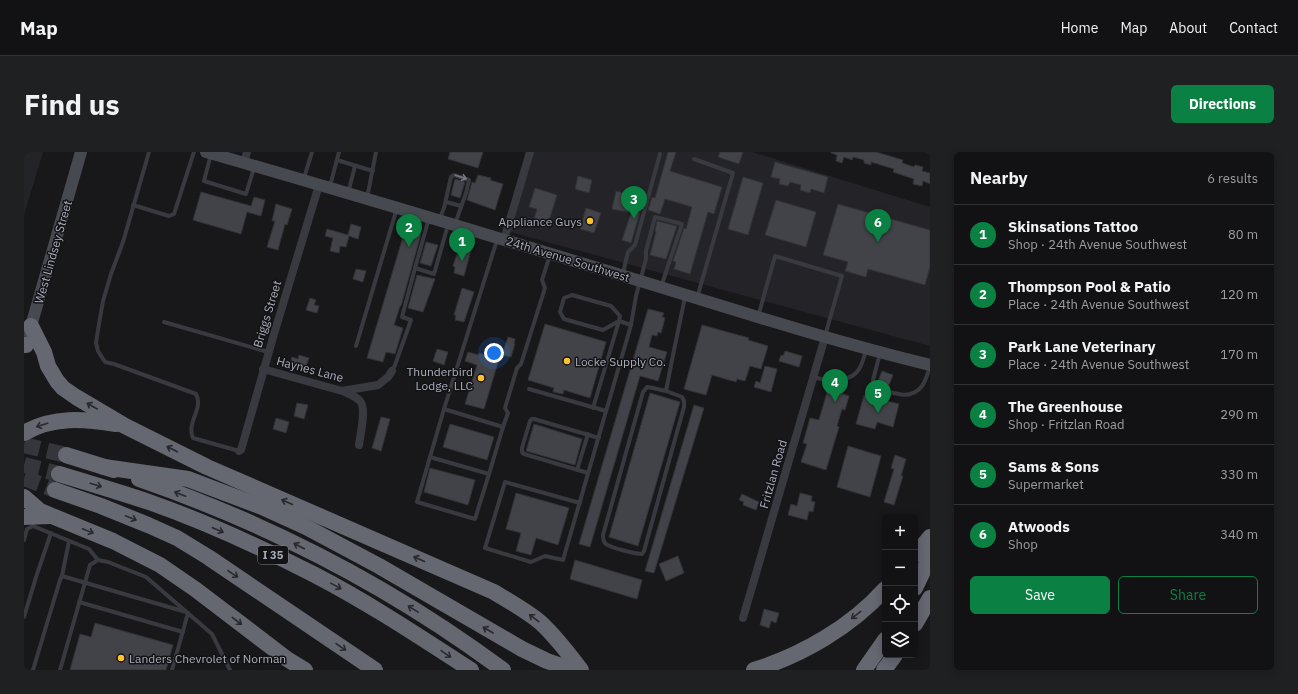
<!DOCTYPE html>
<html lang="en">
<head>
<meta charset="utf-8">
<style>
  :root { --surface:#121214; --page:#1f2022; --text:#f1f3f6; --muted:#9c9ea0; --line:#313234; --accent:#0b8043 }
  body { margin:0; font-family:"IBM Plex Sans",sans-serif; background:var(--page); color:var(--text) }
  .controls { position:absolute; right:12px; bottom:12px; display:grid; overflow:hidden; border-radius:6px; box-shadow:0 2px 10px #0003 }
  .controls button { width:36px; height:36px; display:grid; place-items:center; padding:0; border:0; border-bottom:1px solid var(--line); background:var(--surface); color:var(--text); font:20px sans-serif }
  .you { position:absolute; left:470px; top:201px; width:14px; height:14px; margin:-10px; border:3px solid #fff; border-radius:50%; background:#1a73e8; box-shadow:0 0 0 6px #1a73e833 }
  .badge { display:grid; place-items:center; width:26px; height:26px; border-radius:50%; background:var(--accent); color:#fff; font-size:13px; font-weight:700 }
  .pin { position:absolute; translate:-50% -33px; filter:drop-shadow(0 1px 2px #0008) }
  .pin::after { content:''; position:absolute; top:21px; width:14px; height:12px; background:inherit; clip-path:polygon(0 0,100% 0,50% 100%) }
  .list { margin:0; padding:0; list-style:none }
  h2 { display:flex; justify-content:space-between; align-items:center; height:52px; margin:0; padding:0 16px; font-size:17px }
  h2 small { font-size:13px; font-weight:400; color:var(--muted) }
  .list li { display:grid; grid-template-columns:26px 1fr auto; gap:12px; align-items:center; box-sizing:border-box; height:60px; padding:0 16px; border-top:1px solid var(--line) }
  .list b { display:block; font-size:15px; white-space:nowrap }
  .list p { margin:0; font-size:13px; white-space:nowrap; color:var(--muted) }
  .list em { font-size:13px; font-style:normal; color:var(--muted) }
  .actions { display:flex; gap:8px; padding:12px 16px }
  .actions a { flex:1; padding:9px 0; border:1px solid var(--accent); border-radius:6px; text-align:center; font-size:14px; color:var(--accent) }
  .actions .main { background:var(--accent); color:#fff }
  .icon { flex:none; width:22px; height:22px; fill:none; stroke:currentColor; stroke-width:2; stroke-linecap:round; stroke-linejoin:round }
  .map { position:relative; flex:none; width:906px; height:518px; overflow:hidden; border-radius:6px }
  header { display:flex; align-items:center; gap:24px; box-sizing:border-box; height:56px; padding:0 20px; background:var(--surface); border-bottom:1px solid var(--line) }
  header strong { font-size:19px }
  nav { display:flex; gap:22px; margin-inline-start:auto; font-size:14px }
  .intro { display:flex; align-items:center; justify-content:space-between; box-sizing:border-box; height:96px; padding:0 24px }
  h1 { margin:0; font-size:28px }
  .button { padding:10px 18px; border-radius:6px; background:var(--accent); color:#fff; font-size:14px; font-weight:700 }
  main { display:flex; gap:24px; padding:0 24px }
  aside { flex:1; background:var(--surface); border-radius:6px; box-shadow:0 2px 10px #0003 }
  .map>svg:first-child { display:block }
  .built { fill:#242428 }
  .building { fill:#424348; stroke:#323237 }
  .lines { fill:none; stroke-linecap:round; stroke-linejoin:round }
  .highway-tunnel { stroke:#35363b; stroke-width:16; stroke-dasharray:16 8; stroke-linecap:butt }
  .lane { stroke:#393a40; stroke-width:4 }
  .street { stroke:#393a40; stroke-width:8 }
  .secondary { stroke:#474950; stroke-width:12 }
  .highway { stroke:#656771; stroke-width:16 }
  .oneway { stroke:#777a84 }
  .oneway2 { stroke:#28282d }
  .poi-dot { fill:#fdc12e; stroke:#131316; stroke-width:1.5 }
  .labels { text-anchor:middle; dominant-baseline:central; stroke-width:3; stroke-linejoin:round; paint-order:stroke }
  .shield { fill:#131316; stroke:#7d808a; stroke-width:1 }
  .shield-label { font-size:11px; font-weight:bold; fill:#aaaebb }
  .poi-label { font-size:12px; fill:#aaaebb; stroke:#131316; text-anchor:end }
  .street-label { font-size:12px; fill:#aaaebb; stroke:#131316 }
</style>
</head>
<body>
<header>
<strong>Map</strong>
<nav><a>Home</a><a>Map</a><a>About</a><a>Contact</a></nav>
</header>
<div class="intro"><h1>Find us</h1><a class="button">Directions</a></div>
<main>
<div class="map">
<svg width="906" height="518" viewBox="0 0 906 518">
  <rect width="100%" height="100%" fill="#18181b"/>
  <g class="built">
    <polygon points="0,0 19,0 0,63"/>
    <polygon points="508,0 728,0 906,55 906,194 486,80"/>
  </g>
  <g class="building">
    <polygon points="426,0 459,0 454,16 424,7"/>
    <polygon points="644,0 652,0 646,19 698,35 690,62 684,60 666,122 650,117 652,110 649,109 660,76 662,77 668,55 641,47 636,62 624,58 628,45 631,46"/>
    <polygon points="696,0 719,0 715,12 694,5"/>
    <polygon points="807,0 852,0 879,8 878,11 890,15 891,13 899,15 898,19 906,21 906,32 899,29 898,34 889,32 890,27 869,20 870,17 847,10 847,13 840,11 840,8 829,5 828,8 820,5 818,11 812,9 813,3 807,1"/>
    <polygon points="751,10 804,25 800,41 787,37 786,41 776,38 777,33 766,30 764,34 755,32 756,27 747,25"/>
    <polygon points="454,23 467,26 466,28 479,32 471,58 443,48 448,30 451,31"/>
    <polygon points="554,24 568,28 565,41 551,37"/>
    <polygon points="719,25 739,31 724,83 704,77"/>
    <polygon points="431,27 441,30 436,46 427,43"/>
    <polygon points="511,36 533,43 523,75 509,71 513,57 505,55"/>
    <polygon points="592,39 612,44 613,41 621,43 607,91 598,88 607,61 588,57"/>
    <polygon points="177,40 227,54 230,45 241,48 237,64 223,60 217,82 169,68"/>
    <polygon points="752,48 792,60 782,95 741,83"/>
    <polygon points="252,52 268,57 263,73 261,72 254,98 243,95 251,69 248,69"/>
    <polygon points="814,52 906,78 906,115 901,133 844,117 842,125 821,119 824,110 799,103"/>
    <polygon points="562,56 577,61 570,81 556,77"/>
    <polygon points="633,69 653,74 642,107 626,103 632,80 631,79"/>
    <polygon points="327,72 337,75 334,87 325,84 322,95 316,94 315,101 306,99 309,86 301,84 303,77 324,83"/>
    <polygon points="381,78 397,82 377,154 376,154 370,173 379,176 371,202 362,200 359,210 343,206"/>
    <polygon points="402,90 414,93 407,114 396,111"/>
    <polygon points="439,96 447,98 440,124 430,121 431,115 429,114 433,102 437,104"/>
    <polygon points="332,117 342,119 339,130 329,127"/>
    <polygon points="393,123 411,127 399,160 384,156"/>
    <polygon points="438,136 450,140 440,170 431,168 432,163 430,163"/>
    <polygon points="286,146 292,148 290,153 295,154 293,161 282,158"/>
    <polygon points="624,157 640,161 638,165 641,166 637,181 634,180 633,184 628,183 625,195 643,200 634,229 616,224 566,395 555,392"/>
    <polygon points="521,172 582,190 566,246 540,238 539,242 529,240 530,236 504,228"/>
    <polygon points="678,173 725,186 724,188 744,194 737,217 726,214 721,229 713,227 712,230 688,223 682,243 660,237"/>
    <polygon points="484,185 491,187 490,192 491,192 487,205 478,203"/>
    <polygon points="413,197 424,200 420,213 409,209"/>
    <polygon points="761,199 778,204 775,215 755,209 757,203 759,204"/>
    <polygon points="444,200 455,203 455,201 475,207 460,257 441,252 453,213 441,209"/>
    <polygon points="275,203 285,206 281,217 266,212 268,205 274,207"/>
    <polygon points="741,214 753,217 747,240 730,235 732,229 736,231"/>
    <polygon points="858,219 869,223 865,233 854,229"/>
    <polygon points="804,237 825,244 821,258 818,257 813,274 815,275 802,318 777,310 783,292 779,291 786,266 795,268"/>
    <polygon points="626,241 656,250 614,394 585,385"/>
    <polygon points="840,243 875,252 869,275 853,270 851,277 832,272"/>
    <polygon points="273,251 284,253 280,267 270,264"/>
    <polygon points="670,253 680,256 630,421 621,419"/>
    <polygon points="357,265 366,267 357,299 348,296"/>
    <polygon points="252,266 265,270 262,281 249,277"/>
    <polygon points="426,272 470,285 463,308 419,295"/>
    <polygon points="510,272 558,287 551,313 502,299"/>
    <polygon points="824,294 857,304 846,345 813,335"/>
    <polygon points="871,303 882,307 877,324 879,324 870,353 860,350 870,317 867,316"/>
    <polygon points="406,316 451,328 444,353 400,340"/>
    <polygon points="492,341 545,356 534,393 512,386 507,403 492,399 497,381 482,377"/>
    <polygon points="776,341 788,344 787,349 791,350 789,360 785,359 783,368 764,363 767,352 773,354"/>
    <polygon points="718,342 735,350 732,358 719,353 720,350 715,348"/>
    <polygon points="654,404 660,421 642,429 635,412"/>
    <polygon points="551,408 618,428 613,447 546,427"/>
    <polygon points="740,457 755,461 752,471 747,469 745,476 736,473"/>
    <polygon points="71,471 149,493 142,518 46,518 56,482 67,485"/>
  </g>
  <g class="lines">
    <g class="highway-tunnel">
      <polyline points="0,293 42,303"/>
      <polyline points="0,313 35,322"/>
      <polyline points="0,326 31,338"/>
    </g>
    <g class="lane">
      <path d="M 125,0 L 99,90 L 87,122 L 79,149 L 74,178 L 72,191 L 74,199 L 81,210 L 90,212 L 172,242 C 180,256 162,271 169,286 L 215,299"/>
      <polyline points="187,2 180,29 222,42 230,16"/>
      <polyline points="670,7 709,21 673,146"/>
      <polyline points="313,8 349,19"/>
      <polyline points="280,26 288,0"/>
      <polyline points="306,34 315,0"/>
      <polyline points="324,41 331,14"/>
      <polyline points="343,45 345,36 352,0"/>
      <polyline points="422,50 437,54"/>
      <polyline points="109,53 145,64 150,62 170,0"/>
      <polyline points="405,66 391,116 410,122 424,73"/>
      <polyline points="416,66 420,56 427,25 430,23 445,28 442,41 431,72"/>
      <polyline points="473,88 420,257 479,275 484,261 481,256 493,216 497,212 521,136 518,128 526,103"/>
      <polyline points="599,121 604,100 611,93 636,2"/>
      <polygon points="548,143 587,154 596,164 595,169 579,178 540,167 536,160 540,146"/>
      <polyline points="734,165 751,104 818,124 801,184"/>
      <polyline points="140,170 244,200"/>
      <polyline points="332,194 373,56"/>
      <path d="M 856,201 L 849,228 L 851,235 C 866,240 886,250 898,234 C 902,229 904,220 906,214"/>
      <polyline points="368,219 371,213 387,168 378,165 391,116"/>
      <path d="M 790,225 C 801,229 823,230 832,221 C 838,216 840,205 842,198"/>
      <polyline points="505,237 582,259"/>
      <path d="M 642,239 L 629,236 L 623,235 L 619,240 L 579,383 C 579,386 579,390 582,392 C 587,396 612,402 618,402 L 620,399 L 660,255 L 660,249 L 658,245 L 642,239 L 648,208 L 661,145"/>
      <polyline points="569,256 595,169 607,173"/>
      <polyline points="420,257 406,305 465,322 479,275"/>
      <polyline points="406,305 393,350 451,367 465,322"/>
      <polyline points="553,318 564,282"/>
      <polyline points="564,321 500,302 498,300 498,296 506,269 508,267 510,267 575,286"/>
      <polyline points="556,351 481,330 461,396 507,410 521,404 539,408 607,173 612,144 622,107 622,99 631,65 658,72 637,135"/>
      <polyline points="0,388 3,377 9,374 65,397 74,408"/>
      <polyline points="38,424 45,389"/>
      <polyline points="55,450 159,480"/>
      <polyline points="0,465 13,422 27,381"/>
      <polyline points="9,518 36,428 38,424 162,460"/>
      <polyline points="36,518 66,413 74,408 84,410 122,425 188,482 206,518"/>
      <polyline points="148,518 164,461"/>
    </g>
    <g class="street">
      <polyline points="220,11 223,0"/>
      <polyline points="480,88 506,0"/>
      <polyline points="239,217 318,239 354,233 364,225 368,219"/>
      <path d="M 319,239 C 324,242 332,244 336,249 C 343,256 336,283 335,293"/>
      <polyline points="215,299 217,298 250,182 295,33"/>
      <polyline points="719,466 801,185"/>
    </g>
    <g class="secondary">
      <path d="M 182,0 C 322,40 461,82 600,124 C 702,155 803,188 906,213"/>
      <polyline points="5,181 57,0"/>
    </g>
    <g class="highway">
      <path d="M 7,174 L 20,200 L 24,214 L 33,229 L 39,236 L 52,245 L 101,274 L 183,315 L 470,440 C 486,450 503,459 517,471 C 532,485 545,502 557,518"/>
      <polyline points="0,193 2,193"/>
      <path d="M 0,281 C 29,264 60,267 92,272"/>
      <polyline points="42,303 90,318"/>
      <polyline points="80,315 164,327 238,355 282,375 355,414 498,497 523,509 549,518"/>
      <path d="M 35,322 C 65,331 95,340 125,350 C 182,370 238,396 291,423 C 345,451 396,485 447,518"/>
      <path d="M 115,327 C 245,372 369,436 479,518"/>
      <polyline points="31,338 77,354 124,373 153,386 184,405 351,518"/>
      <polyline points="0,345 16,359 89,389 136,413 171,437 263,507 281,518"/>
      <polyline points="0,365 26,364"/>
      <polyline points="891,403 906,385"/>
      <polyline points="891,436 906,405"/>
      <polyline points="891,472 906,446"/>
      <path d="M 730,518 C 778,503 827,475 861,437"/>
      <polyline points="840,518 861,488"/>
      <polyline points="860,518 871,503"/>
    </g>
  </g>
  <defs><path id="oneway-shaft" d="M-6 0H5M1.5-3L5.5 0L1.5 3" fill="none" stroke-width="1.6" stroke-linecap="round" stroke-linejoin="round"/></defs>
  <use class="oneway" href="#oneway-shaft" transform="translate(437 25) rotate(18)"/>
  <g class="oneway2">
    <use href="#oneway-shaft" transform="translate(68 254) rotate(-150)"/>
    <use href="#oneway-shaft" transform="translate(18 273) rotate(162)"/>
    <use href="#oneway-shaft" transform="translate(148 297) rotate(-153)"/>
    <use href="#oneway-shaft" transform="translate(72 333) rotate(17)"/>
    <use href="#oneway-shaft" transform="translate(156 342) rotate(-159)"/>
    <use href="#oneway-shaft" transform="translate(263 350) rotate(-156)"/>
    <use href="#oneway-shaft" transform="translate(107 366) rotate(22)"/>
    <use href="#oneway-shaft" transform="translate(194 378) rotate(23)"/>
    <use href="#oneway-shaft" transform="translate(64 379) rotate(22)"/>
    <use href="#oneway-shaft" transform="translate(275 394) rotate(-153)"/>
    <use href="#oneway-shaft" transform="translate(395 407) rotate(-156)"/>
    <use href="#oneway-shaft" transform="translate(209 422) rotate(34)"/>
    <use href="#oneway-shaft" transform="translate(312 434) rotate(29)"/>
    <use href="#oneway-shaft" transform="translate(389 457) rotate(-148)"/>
    <use href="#oneway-shaft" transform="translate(832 463) rotate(142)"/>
    <use href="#oneway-shaft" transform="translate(510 466) rotate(-143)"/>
    <use href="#oneway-shaft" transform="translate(213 469) rotate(37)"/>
    <use href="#oneway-shaft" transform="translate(464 478) rotate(-150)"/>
    <use href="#oneway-shaft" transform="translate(317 495) rotate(34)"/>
    <use href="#oneway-shaft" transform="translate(422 502) rotate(34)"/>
  </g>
  <g class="poi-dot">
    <circle cx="566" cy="69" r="4"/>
    <circle cx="543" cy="209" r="4"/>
    <circle cx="457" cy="226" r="4"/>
    <circle cx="97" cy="506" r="4"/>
  </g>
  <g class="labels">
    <rect class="shield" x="234" y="394" width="30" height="18" rx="3"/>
    <g class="shield-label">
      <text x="249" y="403">I 35</text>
    </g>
    <g class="poi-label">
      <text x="558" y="69">Appliance Guys</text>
      <text x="551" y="209" text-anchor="start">Locke Supply Co.</text>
      <text x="449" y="219">Thunderbird<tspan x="449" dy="14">Lodge, LLC</tspan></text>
      <text x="105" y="506" text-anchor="start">Landers Chevrolet of Norman</text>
    </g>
    <g class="street-label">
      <text transform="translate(29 100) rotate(-74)">West Lindsey Street</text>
      <text transform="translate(544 107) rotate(17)">24th Avenue Southwest</text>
      <text transform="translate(243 162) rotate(-73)">Briggs Street</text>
      <text transform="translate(286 217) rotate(15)">Haynes Lane</text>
      <text transform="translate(749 322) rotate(-74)">Fritzlan Road</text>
    </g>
  </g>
</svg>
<div class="controls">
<button>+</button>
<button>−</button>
<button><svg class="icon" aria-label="locate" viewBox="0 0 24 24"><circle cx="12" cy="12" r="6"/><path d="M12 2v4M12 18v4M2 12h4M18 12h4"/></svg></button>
<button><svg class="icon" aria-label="layers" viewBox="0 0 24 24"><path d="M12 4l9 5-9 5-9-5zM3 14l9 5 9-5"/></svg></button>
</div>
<div class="you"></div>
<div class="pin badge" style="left:438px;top:109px">1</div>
<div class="pin badge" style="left:385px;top:95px">2</div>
<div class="pin badge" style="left:610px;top:67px">3</div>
<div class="pin badge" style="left:811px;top:250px">4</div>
<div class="pin badge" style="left:854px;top:261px">5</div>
<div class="pin badge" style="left:854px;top:90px">6</div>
</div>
<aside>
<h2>Nearby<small>6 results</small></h2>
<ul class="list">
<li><span class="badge">1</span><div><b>Skinsations Tattoo</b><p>Shop · 24th Avenue Southwest</p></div><em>80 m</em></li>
<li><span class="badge">2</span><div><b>Thompson Pool &amp; Patio</b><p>Place · 24th Avenue Southwest</p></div><em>120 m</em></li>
<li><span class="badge">3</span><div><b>Park Lane Veterinary</b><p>Place · 24th Avenue Southwest</p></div><em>170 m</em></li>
<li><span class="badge">4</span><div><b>The Greenhouse</b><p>Shop · Fritzlan Road</p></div><em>290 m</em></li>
<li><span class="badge">5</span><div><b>Sams &amp; Sons</b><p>Supermarket</p></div><em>330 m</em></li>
<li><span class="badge">6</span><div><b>Atwoods</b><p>Shop</p></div><em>340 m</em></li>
</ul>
<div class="actions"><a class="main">Save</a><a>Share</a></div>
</aside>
</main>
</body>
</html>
